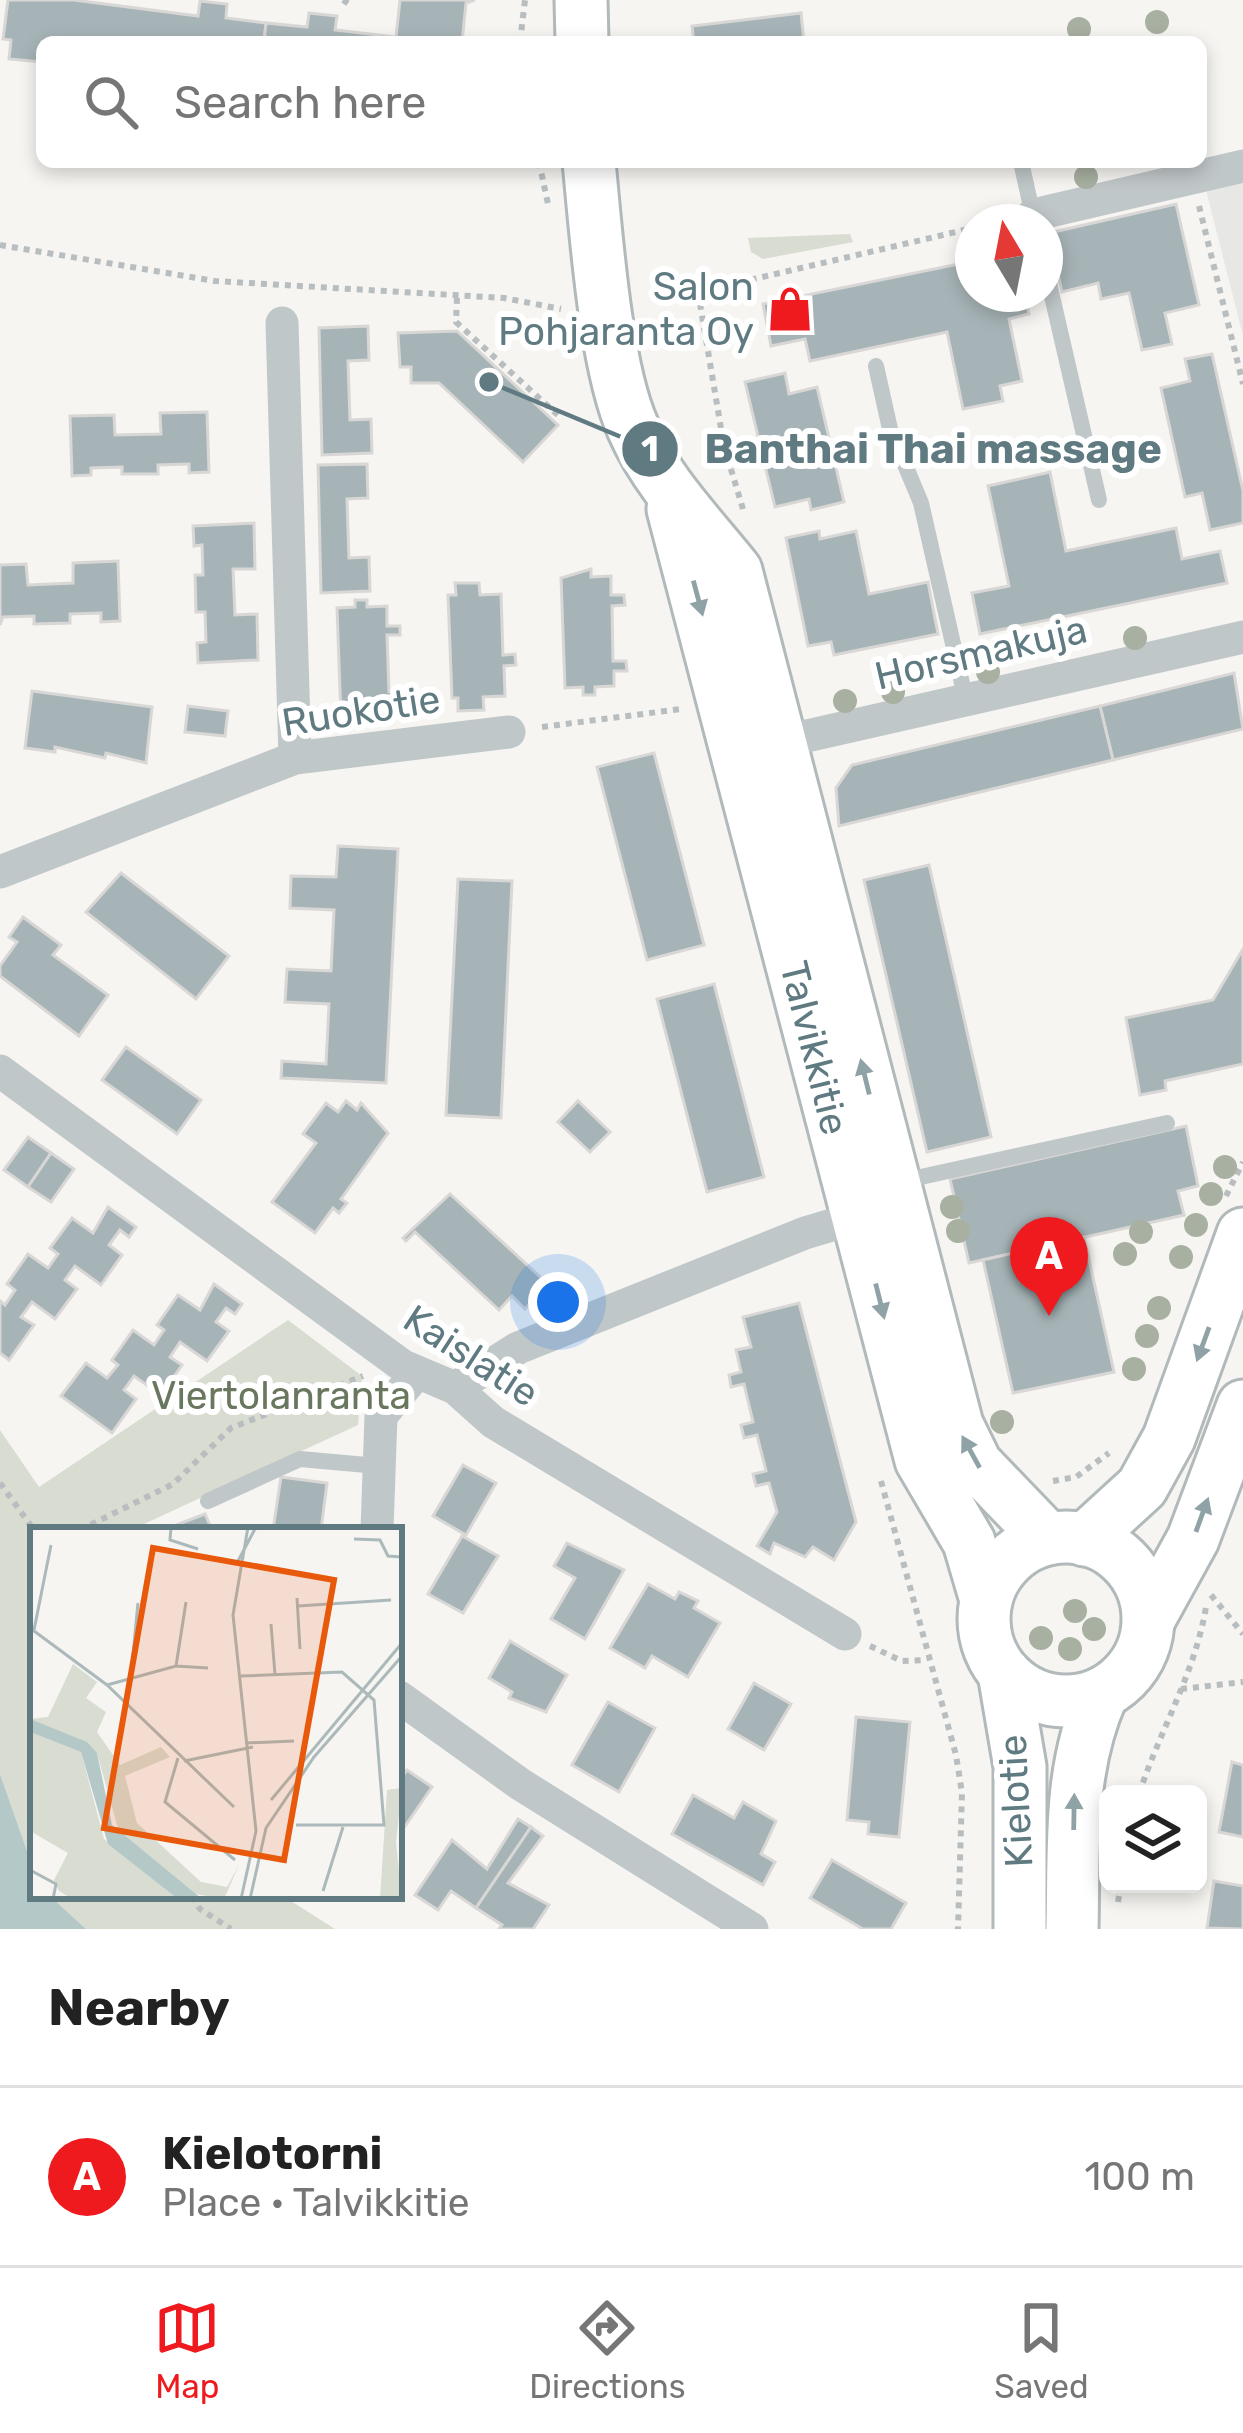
<!DOCTYPE html>
<html lang="en">
<head>
<meta charset="utf-8">
<style>
  :root { --surface:#fff; --page:#f6f6f6; --text:#222; --muted:#767676; --line:#e0e0e0; --accent:#ef1a1e }
  body { margin:0; font-family:Rubik,sans-serif; background:var(--page); color:var(--text) }
  .controls { position:absolute; right:36px; bottom:36px; display:grid; overflow:hidden; border-radius:18px; box-shadow:0 6px 18px #0003 }
  .controls button { width:108px; height:108px; display:grid; place-items:center; padding:0; border:0; border-bottom:3px solid var(--line); background:var(--surface); color:var(--text); font:60px sans-serif }
  .compass { position:absolute; left:955px; top:204px; width:108px; height:108px; border-radius:50%; background:var(--surface); box-shadow:0 6px 18px #0003; rotate:350deg }
  .you { position:absolute; left:558px; top:1302px; width:42px; height:42px; margin:-30px; border:9px solid #fff; border-radius:50%; background:#1a73e8; box-shadow:0 0 0 18px #1a73e833 }
  .badge { display:grid; place-items:center; width:78px; height:78px; border-radius:50%; background:var(--accent); color:#fff; font-size:39px; font-weight:700 }
  .pin { position:absolute; translate:-50% -99px; filter:drop-shadow(0 3px 6px #0008) }
  .pin::after { content:''; position:absolute; top:63px; width:42px; height:36px; background:inherit; clip-path:polygon(0 0,100% 0,50% 100%) }
  .list { margin:0; padding:0; list-style:none }
  h2 { display:flex; justify-content:space-between; align-items:center; height:156px; margin:0; padding:0 48px; font-size:51px }
  h2 small { font-size:39px; font-weight:400; color:var(--muted) }
  .list li { display:grid; grid-template-columns:78px 1fr auto; gap:36px; align-items:center; box-sizing:border-box; height:180px; padding:0 48px; border-top:3px solid var(--line) }
  .list b { display:block; font-size:45px; white-space:nowrap }
  .list p { margin:0; font-size:39px; white-space:nowrap; color:var(--muted) }
  .list em { font-size:39px; font-style:normal; color:var(--muted) }
  .icon { flex:none; width:66px; height:66px; fill:none; stroke:currentColor; stroke-width:2; stroke-linecap:round; stroke-linejoin:round }
  .map { position:relative; flex:none; width:1243px; height:1929px; overflow:hidden }
  .search { position:absolute; background:var(--surface); box-shadow:0 6px 18px #0003; left:36px; right:36px; top:36px; height:132px; display:flex; align-items:center; gap:30px; box-sizing:border-box; padding:0 42px; border-radius:18px; color:var(--muted); font-size:45px }
  .sheet { height:336px; background:var(--surface) }
  nav { display:flex; justify-content:space-around; align-items:center; box-sizing:border-box; height:168px; border-top:3px solid var(--line); background:var(--surface); font-size:33px; color:var(--muted) }
  nav a { display:grid; justify-items:center; gap:6px }
  nav .on { color:var(--accent) }
  .map>svg:first-child { display:block }
  .built { fill:#e7e7e6 }
  .green { fill:#d8dcd1 }
  .water { fill:#b4c8c8 }
  .building { fill:#a7b4b7; stroke:#d8d7d5; stroke-width:3 }
  .lines { fill:none; stroke-linecap:round; stroke-linejoin:round }
  .primary-casing { stroke:#b1b9bb; stroke-width:57 }
  .path { stroke:#b8bdbf; stroke-width:6; stroke-dasharray:6 6; stroke-linecap:butt }
  .service { stroke:#c0c7c9; stroke-width:16 }
  .minor { stroke:#c0c7c9; stroke-width:33 }
  .primary { stroke:#fff; stroke-width:51 }
  .tree { fill:#a8b0a1 }
  .oneway { fill:#8fa2a6 }
  .labels { text-anchor:middle; dominant-baseline:central; stroke-width:12; stroke-linejoin:round; paint-order:stroke }
  .poi-label { font-size:39px; fill:#5f7a80; stroke:#fff; text-anchor:end }
  .street-label { font-size:39px; fill:#5f7a80; stroke:#fff }
  .park-label { font-size:39px; fill:#69775e; stroke:#fff }
  .inset-road { fill:none; stroke:#acb9ba; stroke-width:3 }
  .view { fill:#e8590c; fill-opacity:0.15; stroke:#e8590c; stroke-width:6 }
  .inset-edge { fill:none; stroke:#5f7a80; stroke-width:6 }
  .leader { fill:none; stroke:#5f7a80; stroke-width:4.5 }
  .callout-dot { fill:#5f7a80; stroke:#fff; stroke-width:4.5 }
  .mark-label { font-size:36px; text-anchor:middle; font-weight:bold; fill:#fff }
  .callout-label { font-size:42px; text-anchor:middle; font-weight:bold; fill:#5f7a80; stroke:#fff; stroke-width:12; stroke-linejoin:round; paint-order:stroke }
</style>
</head>
<body>
<div class="map">
<svg width="1243" height="1929" viewBox="0 0 1243 1929">
  <rect width="100%" height="100%" fill="#f6f5f2"/>
  <polygon class="built" points="1243,181 1243,336 1206,190"/>
  <g class="green">
    <polygon points="850,234 853,242 763,259 751,252 748,238"/>
    <polygon points="288,1320 362,1376 358,1425 131,1530 33,1530 33,1868 0,1774 0,1430 39,1487"/>
    <polygon points="50,1896 283,1896 335,1929 86,1929"/>
  </g>
  <polygon class="water" points="0,1774 33,1868 33,1896 50,1896 86,1929 0,1929"/>
  <g class="building">
    <polygon points="8,0 74,0 198,16 200,1 227,4 226,18 266,23 264,42 42,42 42,62 9,59 11,40 3,39"/>
    <polygon points="400,0 475,0 466,3 462,42 264,42 266,23 307,27 309,13 337,16 335,30 396,37"/>
    <polygon points="801,13 804,42 694,42 692,26"/>
    <polygon points="1176,204 1199,305 1165,313 1172,344 1142,350 1129,293 1101,299 1098,283 1062,292 1049,233"/>
    <polygon points="973,261 973,294 1025,294 1029,314 1009,319 1022,381 1000,386 1003,401 963,409 947,332 810,361 805,339 771,346 763,304"/>
    <polygon points="368,326 369,360 348,361 350,420 371,419 372,453 322,455 319,328"/>
    <polygon points="457,331 558,425 523,462 439,383 411,383 411,367 400,367 398,333"/>
    <polygon points="1212,354 1243,491 1243,523 1210,530 1202,493 1185,497 1161,388 1190,381 1185,359"/>
    <polygon points="785,373 789,394 817,387 844,502 811,510 809,499 775,507 745,382"/>
    <polygon points="207,412 209,472 189,473 189,464 158,465 158,474 122,474 122,467 91,468 91,475 72,476 70,416 114,415 115,435 161,434 160,413"/>
    <polygon points="367,464 368,498 347,499 349,558 369,557 370,591 321,593 318,465"/>
    <polygon points="1050,472 1066,551 1176,528 1182,559 1220,551 1227,583 980,634 972,593 1009,586 988,486"/>
    <polygon points="254,523 255,569 233,569 235,615 257,614 258,660 198,663 197,643 206,642 205,612 196,612 195,575 203,575 202,545 194,546 193,526"/>
    <polygon points="819,531 820,539 856,531 869,594 928,582 938,634 834,655 831,642 808,646 786,538"/>
    <polygon points="118,561 120,621 101,622 101,613 70,614 70,623 34,624 34,616 3,617 0,625 0,565 26,564 28,585 73,583 73,563"/>
    <polygon points="591,569 591,577 611,576 611,595 624,595 625,605 612,606 613,661 626,661 627,671 614,671 614,686 595,687 595,695 583,695 583,687 565,688 561,578"/>
    <polygon points="455,583 479,583 480,595 501,594 503,655 515,654 516,665 504,666 505,696 483,697 484,710 458,711 458,698 452,698 448,595 456,595"/>
    <polygon points="355,600 367,600 367,607 387,606 387,626 400,626 400,635 387,635 389,692 402,691 402,701 389,701 390,717 371,717 371,725 359,725 358,718 341,718 337,608 355,607"/>
    <polygon points="1234,673 1243,729 1113,760 1100,706"/>
    <polygon points="32,691 152,707 146,763 106,753 105,758 55,747 55,752 25,748"/>
    <polygon points="188,706 228,711 225,736 185,732"/>
    <polygon points="1100,706 1113,760 839,826 836,788 852,765"/>
    <polygon points="654,753 704,945 647,960 597,767"/>
    <polygon points="338,846 398,849 386,1083 281,1078 282,1061 326,1064 329,1004 285,1002 287,969 331,971 334,910 290,908 291,876 336,877"/>
    <polygon points="929,865 991,1137 927,1152 864,880"/>
    <polygon points="121,873 229,956 196,999 86,912"/>
    <polygon points="458,879 512,881 501,1118 446,1115"/>
    <polygon points="23,917 61,945 53,955 108,995 79,1036 0,976 0,966 17,942 9,937"/>
    <polygon points="1243,949 1243,1064 1165,1081 1166,1090 1140,1095 1126,1018 1213,1000"/>
    <polygon points="714,984 764,1177 707,1192 657,999"/>
    <polygon points="126,1047 201,1100 177,1134 102,1080"/>
    <polygon points="346,1101 357,1110 361,1103 388,1133 341,1199 347,1203 339,1213 333,1208 315,1233 272,1202 316,1143 303,1134 326,1103 338,1112"/>
    <polygon points="578,1101 610,1132 590,1152 558,1122"/>
    <polygon points="1186,1126 1198,1186 1178,1191 1184,1215 969,1263 950,1179"/>
    <polygon points="28,1137 51,1153 28,1187 4,1170"/>
    <polygon points="51,1153 74,1169 51,1202 28,1187"/>
    <polygon points="450,1194 548,1284 525,1309 512,1296 499,1310 415,1232 406,1241 403,1238"/>
    <polygon points="108,1207 136,1227 129,1237 120,1230 109,1245 122,1255 101,1285 75,1266 65,1280 77,1289 55,1319 32,1302 21,1317 34,1325 9,1360 0,1353 0,1301 5,1305 15,1290 7,1284 28,1254 48,1268 58,1254 50,1248 72,1218 93,1233"/>
    <polygon points="1084,1237 1114,1372 1013,1393 983,1260"/>
    <polygon points="214,1284 242,1304 235,1314 226,1308 216,1322 229,1331 207,1361 180,1342 170,1357 182,1365 161,1395 134,1376 124,1390 136,1399 112,1433 61,1396 86,1363 107,1378 118,1365 112,1360 133,1330 154,1345 164,1330 157,1325 178,1295 200,1310"/>
    <polygon points="799,1303 856,1522 834,1560 813,1547 805,1557 774,1543 770,1554 757,1546 777,1512 769,1483 756,1486 753,1474 766,1471 757,1435 744,1438 741,1425 753,1422 744,1384 731,1387 729,1375 741,1372 736,1350 751,1347 743,1317"/>
    <polygon points="463,1465 496,1483 466,1535 433,1516"/>
    <polygon points="281,1477 327,1483 321,1530 273,1530"/>
    <polygon points="205,1514 212,1530 163,1530"/>
    <polygon points="462,1536 498,1556 463,1613 428,1594"/>
    <polygon points="567,1543 624,1570 585,1639 551,1619 575,1578 554,1566"/>
    <polygon points="648,1584 675,1599 679,1592 698,1601 694,1608 720,1623 688,1677 652,1656 645,1668 610,1648"/>
    <polygon points="510,1641 567,1675 546,1712 509,1698 512,1692 489,1678"/>
    <polygon points="754,1683 791,1704 764,1750 728,1729"/>
    <polygon points="608,1702 655,1728 619,1792 572,1765"/>
    <polygon points="856,1717 910,1722 899,1837 868,1834 869,1822 847,1820"/>
    <polygon points="1232,1762 1243,1765 1243,1837 1219,1832"/>
    <polygon points="407,1770 432,1787 399,1835 399,1781"/>
    <polygon points="693,1795 734,1818 743,1802 776,1821 761,1854 775,1862 763,1885 672,1834"/>
    <polygon points="518,1819 531,1827 476,1908 451,1891 438,1910 415,1895 452,1840 487,1869"/>
    <polygon points="531,1827 543,1836 508,1883 549,1905 533,1929 499,1929 502,1925 476,1908"/>
    <polygon points="832,1860 906,1903 891,1929 863,1929 810,1898"/>
    <polygon points="1214,1881 1243,1886 1243,1929 1207,1928"/>
  </g>
  <g class="lines">
    <g class="primary-casing">
      <g id="primary">
        <polyline points="581,0 582,42"/>
        <path d="M 589,162 C 596,232 605,366 633,428 C 656,481 700,526 736,571 L 957,1425 L 976,1464 L 1048,1539"/>
        <polyline points="673,509 921,1460 969,1542 986,1600"/>
        <circle cx="1066" cy="1619" r="82"/>
        <polyline points="1084,1540 1142,1487 1169,1438 1243,1234"/>
        <polyline points="1149,1619 1193,1539 1243,1406"/>
        <polyline points="1004,1673 1020,1767 1020,1929"/>
        <path d="M 1072,1929 C 1074,1848 1068,1770 1102,1694"/>
      </g>
    </g>
    <g class="path">
      <polyline points="343,0 352,6"/>
      <polyline points="520,42 525,0"/>
      <polyline points="539,162 548,204"/>
      <polyline points="1199,206 1243,384"/>
      <polyline points="0,245 215,281 504,298 561,309"/>
      <polyline points="457,298 456,322 562,419"/>
      <polyline points="743,509 724,446 698,292 973,228"/>
      <polyline points="542,727 681,709"/>
      <polyline points="1226,1196 1243,1162"/>
      <polyline points="881,1481 956,1755 962,1793 958,1929"/>
      <polyline points="1053,1481 1076,1477 1109,1453"/>
      <polyline points="0,1483 34,1530"/>
      <polyline points="80,1530 173,1484 231,1428 363,1376"/>
      <polyline points="1211,1595 1243,1634"/>
      <polyline points="870,1646 902,1661 926,1660"/>
      <polyline points="1181,1689 1243,1682"/>
      <path d="M 1139,1794 C 1160,1730 1195,1673 1206,1607"/>
      <polyline points="192,1896 200,1909 231,1929"/>
      <polyline points="1118,1902 1121,1884"/>
    </g>
    <g class="service">
      <polyline points="1021,162 1034,220"/>
      <polyline points="1045,266 1099,500"/>
      <polyline points="876,366 890,429 921,503 966,701"/>
      <polyline points="898,1182 1167,1123"/>
      <polyline points="208,1501 300,1459 378,1466"/>
    </g>
    <g class="minor">
      <polyline points="1033,215 1243,166"/>
      <polyline points="282,323 295,758"/>
      <polyline points="763,746 1243,637"/>
      <polyline points="0,872 295,758 509,732"/>
      <polyline points="0,1071 403,1366 455,1388 493,1422 845,1634"/>
      <polyline points="455,1388 518,1348 805,1233 872,1213"/>
      <polyline points="377,1530 381,1416 416,1374"/>
      <polyline points="399,1697 520,1784 752,1929"/>
    </g>
    <use href="#primary" class="primary"/>
  </g>
  <g class="tree">
    <circle cx="1157" cy="22" r="12"/>
    <circle cx="1079" cy="29" r="12"/>
    <circle cx="1086" cy="177" r="12"/>
    <circle cx="1135" cy="638" r="12"/>
    <circle cx="988" cy="672" r="12"/>
    <circle cx="893" cy="692" r="12"/>
    <circle cx="845" cy="701" r="12"/>
    <circle cx="1225" cy="1167" r="12"/>
    <circle cx="1211" cy="1194" r="12"/>
    <circle cx="952" cy="1207" r="12"/>
    <circle cx="1196" cy="1225" r="12"/>
    <circle cx="958" cy="1231" r="12"/>
    <circle cx="1141" cy="1232" r="12"/>
    <circle cx="1125" cy="1254" r="12"/>
    <circle cx="1181" cy="1257" r="12"/>
    <circle cx="1159" cy="1308" r="12"/>
    <circle cx="1147" cy="1336" r="12"/>
    <circle cx="1134" cy="1369" r="12"/>
    <circle cx="1002" cy="1422" r="12"/>
    <circle cx="1075" cy="1611" r="12"/>
    <circle cx="1094" cy="1629" r="12"/>
    <circle cx="1041" cy="1638" r="12"/>
    <circle cx="1070" cy="1649" r="12"/>
  </g>
  <defs><path id="oneway-solid" d="M-6-.8H1V-3.2L6.5 0L1 3.2V.8H-6Z" transform="scale(3)"/></defs>
  <g class="oneway">
    <use href="#oneway-solid" transform="translate(698 598) rotate(75)"/>
    <use href="#oneway-solid" transform="translate(865 1077) rotate(-104)"/>
    <use href="#oneway-solid" transform="translate(880 1301) rotate(76)"/>
    <use href="#oneway-solid" transform="translate(1203 1344) rotate(110)"/>
    <use href="#oneway-solid" transform="translate(971 1452) rotate(-119)"/>
    <use href="#oneway-solid" transform="translate(1202 1515) rotate(-70)"/>
    <use href="#oneway-solid" transform="translate(1074 1812) rotate(-89)"/>
  </g>
  <defs>
    <g id="shop-bare" transform="scale(3.6)"><path d="M-5-2.5h2.3a2.7 3.5 0 0 1 5.4 0H5L5.5 6h-11ZM-1.5-2.5h3a1.5 2.3 0 0 0-3 0Z" fill="#ef1a1e" stroke="#fff" stroke-width="2.5" paint-order="stroke"/></g>
  </defs>
  <g fill-rule="evenodd">
    <use href="#shop-bare" x="790" y="309"/>
  </g>
  <g class="labels">
    <g class="poi-label">
      <text x="754" y="287">Salon<tspan x="754" dy="45">Pohjaranta Oy</tspan></text>
    </g>
    <g class="street-label">
      <text transform="translate(981 653) rotate(-13)">Horsmakuja</text>
      <text transform="translate(361 711) rotate(-9)">Ruokotie</text>
      <text transform="translate(814 1048) rotate(76)">Talvikkitie</text>
      <text transform="translate(471 1356) rotate(33)">Kaislatie</text>
      <text transform="translate(1016 1801) rotate(-93)">Kielotie</text>
    </g>
    <g class="park-label">
      <text x="281" y="1396">Viertolanranta</text>
    </g>
  </g>
  <g transform="translate(30 1527)">
    <rect width="372" height="372" fill="#f6f5f2"/>
    <path d="M 43,137 L 67,155 L 56,171 L 76,185 L 67,205 L 90,238 L 131,220 L 140,230 L 95,249 L 107,296 L 171,355 L 197,360 L 209,338 L 194,372 L 160,366 L 90,309 L 67,226 L 0,192 L 18,190 ZM 0,205 L 51,225 L 74,312 L 148,372 L 42,372 L 29,364 L 24,353 L 38,326 L 0,304 ZM 372,261 L 366,315 L 372,372 L 350,372 L 357,263 Z" fill="#d8dcd1"/>
    <path d="M 0,192 L 57,215 L 67,226 L 82,298 L 172,372 L 148,372 L 78,317 L 51,225 L 0,205 Z" fill="#b4c8c8"/>
    <path class="inset-road" d="M 141,0 L 140,13 L 168,22M 324,12 L 350,13 L 358,29 L 372,30M 208,34 L 226,0M 267,71 L 270,122M 268,79 L 361,73M 241,97 L 245,148M 0,101 L 77,158 L 204,280M 4,103 L 21,18M 146,139 L 156,75M 101,148 L 108,76M 211,149 L 312,145 L 344,173 L 354,298 L 266,298M 77,158 L 146,139 L 178,141M 217,216 L 264,214M 148,231 L 135,275 L 205,333M 154,234 L 223,220M 241,273 L 372,116M 0,343 L 26,357 L 23,372M 293,364 L 313,300M 211,372 L 226,304 L 203,88 L 218,0M 220,372 L 236,301 L 284,230 L 372,129"/>
    <path class="view" d="M 123,21 L 304,53 L 254,333 L 74,301 Z"/>
    <rect width="372" height="372" class="inset-edge"/>
  </g>
  <path class="leader" d="M489 382L650 449"/>
  <g class="callout-dot">
    <circle cx="489" cy="382" r="12"/>
    <circle cx="650" cy="449" r="30"/>
  </g>
  <g class="mark-label">
    <text x="650" y="461">1</text>
  </g>
  <g class="callout-label">
    <text x="933" y="463">Banthai Thai massage</text>
  </g>
</svg>
<div class="controls">
<button><svg class="icon" aria-label="layers" viewBox="0 0 24 24"><path d="M12 4l9 5-9 5-9-5zM3 14l9 5 9-5"/></svg></button>
</div>
<svg class="compass" viewBox="-18 -18 36 36"><path d="M0-13l5 13h-10z" fill="#e53935"/><path d="M0 13l5-13h-10z" fill="#767676"/></svg>
<div class="you"></div>
<div class="pin badge" style="left:1049px;top:1316px">A</div>
<div class="search"><svg class="icon" aria-label="search" viewBox="0 0 24 24"><circle cx="10" cy="10" r="6"/><path d="M15 15l6 6"/></svg>Search here</div>
</div>
<section class="sheet">
<h2>Nearby<small></small></h2>
<ul class="list">
<li><span class="badge">A</span><div><b>Kielotorni</b><p>Place · Talvikkitie</p></div><em>100 m</em></li>
</ul>
</section>
<nav>
<a class="on"><svg class="icon" aria-label="map" viewBox="0 0 24 24"><path d="M3 6l6-2 6 2 6-2v14l-6 2-6-2-6 2zM9 4v14M15 6v14"/></svg>Map</a>
<a><svg class="icon" aria-label="directions" viewBox="0 0 24 24"><path d="M12 3l9 9-9 9-9-9zM9 14v-3h6M13 9l2 2-2 2"/></svg>Directions</a>
<a><svg class="icon" aria-label="saved" viewBox="0 0 24 24"><path d="M7 4h10v16l-5-4-5 4z"/></svg>Saved</a>
</nav>
</body>
</html>
